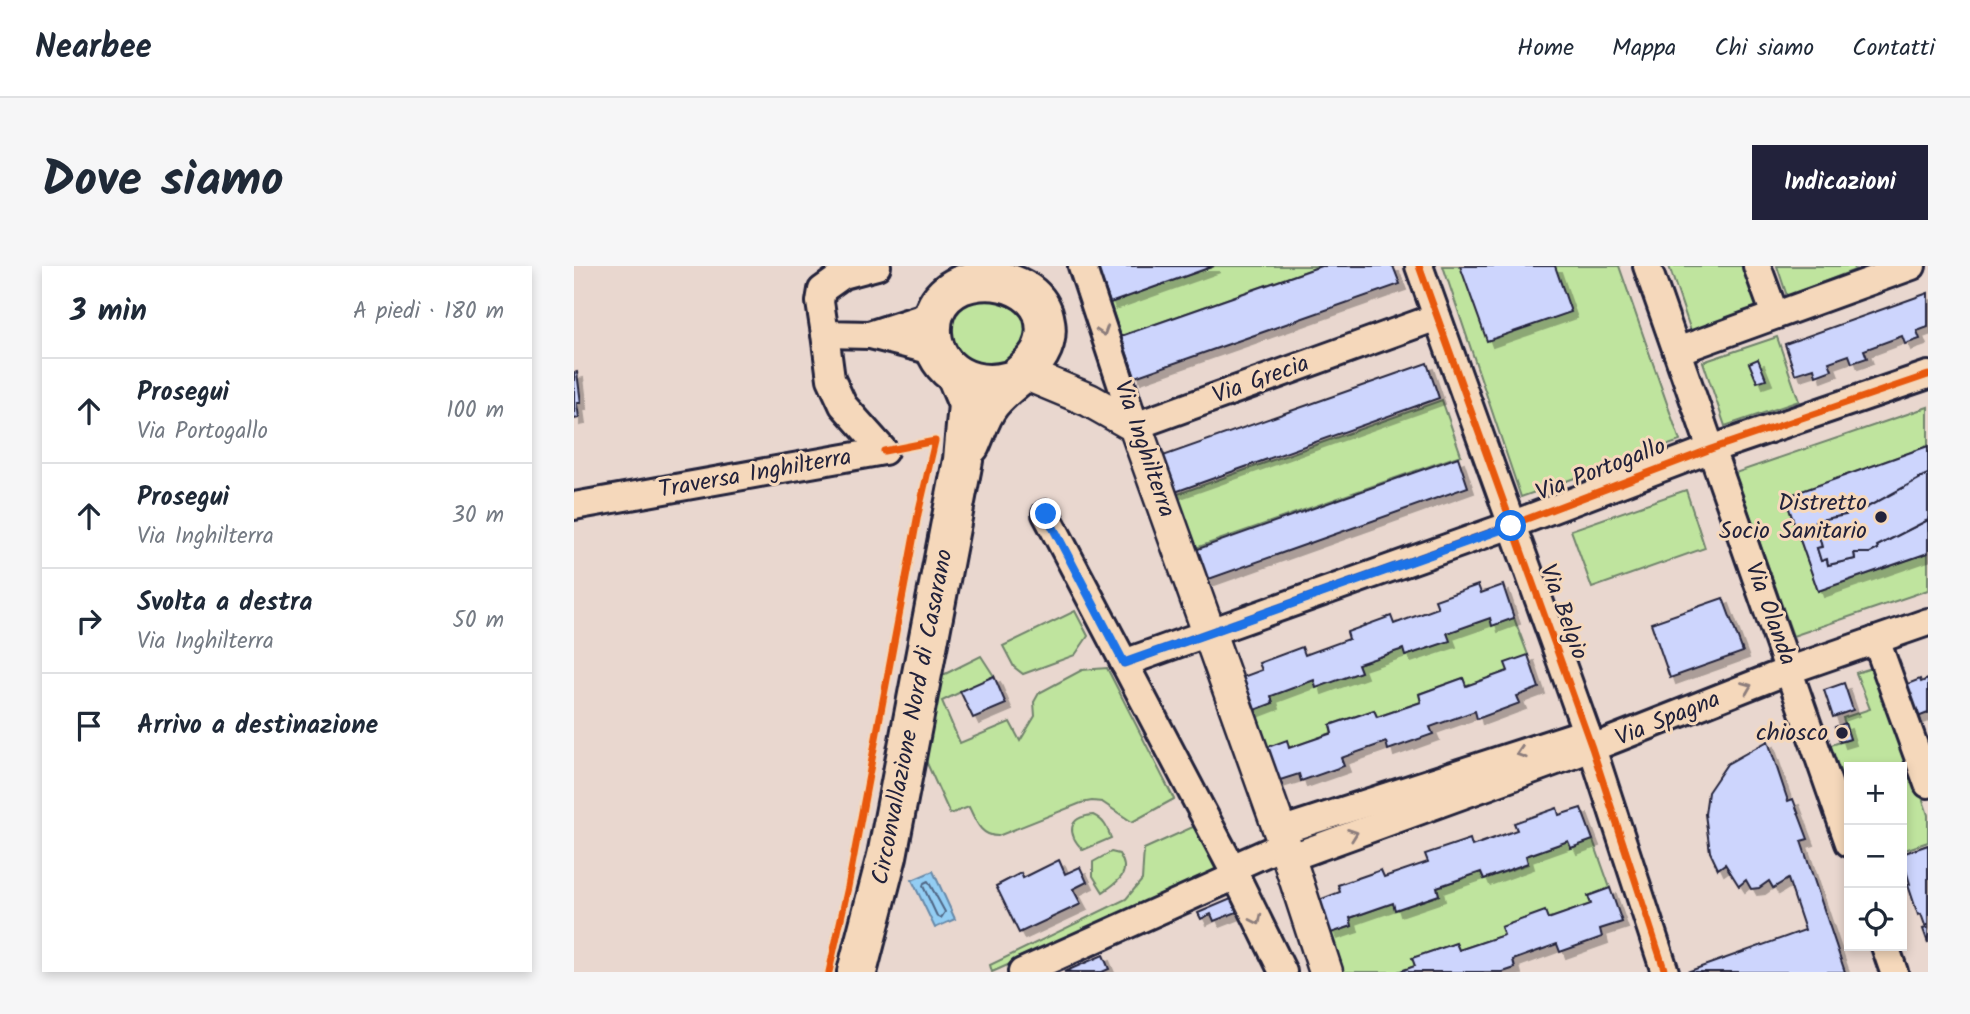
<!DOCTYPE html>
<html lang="it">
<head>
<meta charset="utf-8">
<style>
  :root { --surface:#fff; --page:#f6f6f7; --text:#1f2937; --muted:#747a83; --line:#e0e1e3; --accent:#22223b }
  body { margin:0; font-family:Kalam,sans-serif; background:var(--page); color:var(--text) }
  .controls { position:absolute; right:21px; bottom:21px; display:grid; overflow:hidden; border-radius:0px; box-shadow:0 4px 10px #0003 }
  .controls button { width:63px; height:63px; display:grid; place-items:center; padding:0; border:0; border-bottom:2px solid var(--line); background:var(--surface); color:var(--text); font:35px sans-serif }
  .stop { position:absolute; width:21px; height:21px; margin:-16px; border:5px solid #1a73e8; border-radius:50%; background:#fff }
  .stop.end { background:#1a73e8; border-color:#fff; box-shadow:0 2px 7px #0008 }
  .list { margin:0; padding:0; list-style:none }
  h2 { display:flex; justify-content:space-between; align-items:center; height:91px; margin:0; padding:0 28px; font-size:30px }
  h2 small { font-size:23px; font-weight:400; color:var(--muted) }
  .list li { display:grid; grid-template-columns:46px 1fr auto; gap:21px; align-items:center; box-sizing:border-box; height:105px; padding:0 28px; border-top:2px solid var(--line) }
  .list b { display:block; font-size:26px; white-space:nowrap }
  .list p { margin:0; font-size:23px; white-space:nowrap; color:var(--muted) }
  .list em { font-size:23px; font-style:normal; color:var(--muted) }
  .icon { flex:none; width:38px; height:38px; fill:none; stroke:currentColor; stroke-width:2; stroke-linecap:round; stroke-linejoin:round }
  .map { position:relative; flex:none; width:1354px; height:706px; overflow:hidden; border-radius:0px }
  header { display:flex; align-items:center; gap:42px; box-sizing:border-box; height:98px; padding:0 35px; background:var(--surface); border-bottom:2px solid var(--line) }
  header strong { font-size:33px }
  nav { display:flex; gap:38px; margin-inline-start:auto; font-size:24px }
  .intro { display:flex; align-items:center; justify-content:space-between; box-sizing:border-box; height:168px; padding:0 42px }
  h1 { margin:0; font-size:49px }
  .button { padding:18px 32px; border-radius:0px; background:var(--accent); color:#fff; font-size:24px; font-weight:700 }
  main { display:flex; gap:42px; padding:0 42px }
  aside { flex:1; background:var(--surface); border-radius:0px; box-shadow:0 4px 10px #0003 }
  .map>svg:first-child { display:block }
  .green { fill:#bfe49e; stroke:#70836c; stroke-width:2 }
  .water { fill:#93cdf3; stroke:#6689a9; stroke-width:2 }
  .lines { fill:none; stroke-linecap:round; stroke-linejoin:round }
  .shore { stroke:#4f6685; stroke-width:2 }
  .building { fill:#cdd5fd; stroke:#22223b; stroke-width:2; filter:url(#shadow) }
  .minor-casing { stroke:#22223b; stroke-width:32 }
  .tertiary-casing { stroke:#22223b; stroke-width:37 }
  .primary-casing { stroke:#22223b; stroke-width:44 }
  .minor { stroke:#f5d8bb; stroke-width:26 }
  .tertiary { stroke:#f5d8bb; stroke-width:32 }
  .primary { stroke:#f5d8bb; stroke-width:38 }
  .cycleway-casing { stroke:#f5d8bb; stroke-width:11 }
  .cycleway { stroke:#e8590c; stroke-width:7 }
  .oneway { stroke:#8c7d7b }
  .route { stroke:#1a73e8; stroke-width:9 }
  .poi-dot { fill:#22223b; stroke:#f5d8bb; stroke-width:2.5 }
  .labels { text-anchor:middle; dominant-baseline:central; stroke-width:6; stroke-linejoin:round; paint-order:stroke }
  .street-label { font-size:24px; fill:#22223b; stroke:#f5d8bb }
  .poi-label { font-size:24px; fill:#22223b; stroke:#f5d8bb; text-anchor:end }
</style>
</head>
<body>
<header>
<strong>Nearbee</strong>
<nav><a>Home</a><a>Mappa</a><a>Chi siamo</a><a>Contatti</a></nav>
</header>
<div class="intro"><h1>Dove siamo</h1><a class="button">Indicazioni</a></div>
<main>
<aside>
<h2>3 min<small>A piedi · 180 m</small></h2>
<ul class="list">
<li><svg class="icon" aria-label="ahead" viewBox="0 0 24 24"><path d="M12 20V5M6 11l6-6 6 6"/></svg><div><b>Prosegui</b><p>Via Portogallo</p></div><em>100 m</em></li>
<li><svg class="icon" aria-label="ahead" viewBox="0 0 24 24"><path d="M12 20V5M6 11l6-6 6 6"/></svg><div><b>Prosegui</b><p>Via Inghilterra</p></div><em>30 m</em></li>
<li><svg class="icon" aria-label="right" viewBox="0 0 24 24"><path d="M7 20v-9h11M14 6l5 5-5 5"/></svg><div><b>Svolta a destra</b><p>Via Inghilterra</p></div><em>50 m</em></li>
<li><svg class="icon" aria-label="arrive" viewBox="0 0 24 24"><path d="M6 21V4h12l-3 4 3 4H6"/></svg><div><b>Arrivo a destinazione</b></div></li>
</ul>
</aside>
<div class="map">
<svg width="1354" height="706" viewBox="0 0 1354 706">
  <defs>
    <filter id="shadow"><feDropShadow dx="6" dy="6" stdDeviation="0" flood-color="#0004"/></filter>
  </defs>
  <rect width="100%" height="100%" fill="#e9d7cf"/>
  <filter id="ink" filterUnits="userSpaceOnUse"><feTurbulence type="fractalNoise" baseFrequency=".0143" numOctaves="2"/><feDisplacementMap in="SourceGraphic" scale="14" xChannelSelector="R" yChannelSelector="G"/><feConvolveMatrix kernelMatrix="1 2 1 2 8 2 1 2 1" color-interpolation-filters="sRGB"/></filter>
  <g filter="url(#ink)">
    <g class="green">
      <polygon points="640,0 747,0 547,70 536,37"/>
      <polygon points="869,0 1045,0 1106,175 947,231"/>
      <polygon points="1095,0 1170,0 1184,42 1117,65"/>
      <polygon points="1203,0 1280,0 1281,4 1213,30"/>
      <polygon points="416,21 456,54 446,93 408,106 376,80 380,40"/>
      <polygon points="1203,71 1225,135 1151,160 1129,96"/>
      <polygon points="868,134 887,189 619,283 601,229"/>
      <polygon points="1354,141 1354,180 1211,231 1244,325 1354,287 1354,324 1219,370 1161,207"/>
      <polygon points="1112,224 1131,282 1018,322 997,264"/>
      <polygon points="501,345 514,370 501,389 449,408 440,401 429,380"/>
      <polygon points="916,352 919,359 940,352 954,389 934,405 892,420 889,412 845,428 847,436 803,451 800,444 756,459 758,467 715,482 713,475 691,482 678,445 699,437 697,430 740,414 742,421 787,406 784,398 829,383 832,390 875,375 873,367"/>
      <path d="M 407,390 L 420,410 L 368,435 L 386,477 L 436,456 L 446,475 L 461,450 L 460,436 L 465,427 L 508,404 L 533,402 L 600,533 L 558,556 L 528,536 L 518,535 L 507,537 L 424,570 C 406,570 402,555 395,541 L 376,548 L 352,495 L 367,410 Z"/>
      <polygon points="1304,400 1354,549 1354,576 1328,585 1328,501 1275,501 1275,537 1254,480 1276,473 1269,452 1296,443 1282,407"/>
      <path d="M 519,549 C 530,554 533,561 537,572 L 509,584 C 493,568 493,551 519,549 Z"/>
      <polygon points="621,560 644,605 418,706 416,699 552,633 568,614 570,583"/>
      <polygon points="1019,574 1036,622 1014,630 1017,638 974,653 971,646 927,661 930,669 885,684 882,677 839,692 841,700 824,706 770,706 757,667 778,660 776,652 819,637 822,644 865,629 863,621 907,606 910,613 954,598 952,590 994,575 997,582"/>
      <path d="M 537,586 L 545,588 C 558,607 544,616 529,626 L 519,610 L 519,596 Z"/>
    </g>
    <polygon class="water" points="359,605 381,653 361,662 338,614"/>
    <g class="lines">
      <polygon class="shore" points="354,615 371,646 367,652 363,650 349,620 350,617"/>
    </g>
    <g class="building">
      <polygon points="523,0 640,0 536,37"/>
      <polygon points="747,0 819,0 826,18 561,111 547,70"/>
      <polygon points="886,0 981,0 997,46 913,75"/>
      <polygon points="1354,27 1354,61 1343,65 1346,73 1331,78 1328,70 1290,84 1293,92 1278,97 1275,89 1255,96 1258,104 1242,110 1240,102 1221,108 1211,78"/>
      <polygon points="1184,93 1192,113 1183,116 1175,97"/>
      <polygon points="853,97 865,132 601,226 589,190"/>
      <polygon points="3,106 7,137 3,137 5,152 0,153 0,107"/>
      <polygon points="1354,180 1354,208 1345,212 1346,214 1292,242 1290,240 1271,245 1272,249 1241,255 1248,281 1243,282 1247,295 1253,293 1254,299 1281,293 1280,287 1296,287 1304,283 1303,280 1354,254 1354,287 1244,325 1211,231"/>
      <polygon points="884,191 894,221 632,314 621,284"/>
      <polygon points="1354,208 1354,254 1303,280 1304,283 1296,287 1280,287 1281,293 1254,299 1253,293 1247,295 1243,282 1248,281 1241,255 1272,249 1271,245 1290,240 1292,242"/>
      <polygon points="904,319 907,327 929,319 940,352 918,360 916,352 873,367 876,375 831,390 829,383 784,398 787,406 742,422 740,414 697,430 699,437 678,445 666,412 688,404 685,397 728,381 731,389 775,373 773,366 817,350 820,358 864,342 861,334"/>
      <polygon points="1149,332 1169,386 1096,412 1077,357"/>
      <polygon points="954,389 965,422 943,430 946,437 903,453 901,445 856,461 859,468 814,484 812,476 767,492 770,500 727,515 725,508 703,515 691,482 713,474 715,482 758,467 756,459 800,444 803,451 847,436 845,428 889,412 892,420 934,405 931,397"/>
      <polygon points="420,410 432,438 399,452 386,425"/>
      <polygon points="1346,413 1347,416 1354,413 1354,447 1344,451 1343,447 1341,448 1331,419"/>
      <polygon points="1270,417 1279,444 1259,451 1250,424"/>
      <polygon points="1271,457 1276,473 1266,476 1261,461"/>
      <polygon points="1194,475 1214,535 1219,533 1234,573 1227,575 1271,706 1113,706 1231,664 1214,613 1199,622 1195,615 1185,622 1177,623 1172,614 1165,620 1151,598 1144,603 1136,586 1131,548 1134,526 1153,498"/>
      <polygon points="983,542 985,549 1007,542 1019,574 997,582 994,575 952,590 954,597 910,613 907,606 863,621 865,629 821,644 819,637 776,652 778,660 757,667 745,634 766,626 764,619 807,604 810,611 854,596 851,588 896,573 898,580 943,564 940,557"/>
      <polygon points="1354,579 1354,677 1349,663 1352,662 1347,648 1344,649 1334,619 1336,618 1332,604 1328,603 1328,588"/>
      <polygon points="485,594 491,608 506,601 513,616 499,623 507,638 445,667 422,620 447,607 449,612"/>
      <polygon points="1036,622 1048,656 1026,663 1028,671 986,686 983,678 939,694 941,702 929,706 824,706 841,700 838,692 882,677 885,684 930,669 927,661 971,645 974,653 1017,638 1014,630"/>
      <polygon points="657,633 663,646 640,655 637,648 627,653 624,647"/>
      <polygon points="529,689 535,703 528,706 490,706"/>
    </g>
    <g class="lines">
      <g class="minor-casing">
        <g id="minor">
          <polyline points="303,0 269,9 248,24 246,36 251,68 296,69 363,86"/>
          <polyline points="508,0 561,160 863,51"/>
          <polyline points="845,0 1018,482 1091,706"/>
          <polyline points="1073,0 1275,577"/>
          <polyline points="1183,0 1201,49"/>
          <polyline points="298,68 360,48"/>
          <polyline points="1103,85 1338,0"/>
          <polyline points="0,240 310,185 269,139 257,113 251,68"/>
          <polyline points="472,248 658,602 709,706"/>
          <polyline points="1302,374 1354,518"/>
          <polyline points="550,397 937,259 1137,183 1354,109"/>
          <polyline points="706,565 1012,466"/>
          <polyline points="715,592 1018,482 1216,404 1354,356"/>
          <polyline points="658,602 710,579"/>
          <polyline points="1311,680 1320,706"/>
          <polyline points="448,706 662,610"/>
        </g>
      </g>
      <g class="tertiary-casing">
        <polyline id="tertiary" points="450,107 515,134 561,160 706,565 752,706"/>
      </g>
      <g class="primary-casing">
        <g id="primary">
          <path d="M 396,179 C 402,166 407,148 417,136 C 441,107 483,94 469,47 C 451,0 354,1 358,67 C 361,108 400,125 436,115"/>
          <polyline points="283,706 313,590 389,194 394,138 382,109"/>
        </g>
      </g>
      <use href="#minor" class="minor"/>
      <use href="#tertiary" class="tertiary"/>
      <use href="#primary" class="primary"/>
      <g class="cycleway-casing">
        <g id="cycleway">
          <polyline points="845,0 1018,482 1091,706"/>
          <polyline points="550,397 937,259 1137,183 1354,109"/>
          <polyline points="255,706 274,621 344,248 361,175 310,185"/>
        </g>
      </g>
      <use href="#cycleway" class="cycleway"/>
    </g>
    <defs><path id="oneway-chevron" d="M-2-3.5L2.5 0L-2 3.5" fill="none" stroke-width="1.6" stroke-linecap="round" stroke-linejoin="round" transform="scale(1.75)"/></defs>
    <g class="oneway">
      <use href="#oneway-chevron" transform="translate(529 65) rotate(72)"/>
      <use href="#oneway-chevron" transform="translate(1173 421) rotate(-22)"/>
      <use href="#oneway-chevron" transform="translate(947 487) rotate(162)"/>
      <use href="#oneway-chevron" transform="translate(779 568) rotate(-20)"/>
      <use href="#oneway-chevron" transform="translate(683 654) rotate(64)"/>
    </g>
  </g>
  <g class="lines" filter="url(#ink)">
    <polyline class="route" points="472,248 550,397 937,260"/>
  </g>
  <g class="poi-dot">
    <circle cx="1307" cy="251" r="7"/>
    <circle cx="1268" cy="467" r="7"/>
  </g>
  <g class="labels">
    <g class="street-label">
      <text transform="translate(687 114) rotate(-20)">Via Grecia</text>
      <text transform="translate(570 183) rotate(71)">Via Inghilterra</text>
      <text transform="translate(1027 204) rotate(-21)">Via Portogallo</text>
      <text transform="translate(181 208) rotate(-10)">Traversa Inghilterra</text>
      <text transform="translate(989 346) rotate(70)">Via Belgio</text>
      <text transform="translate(1196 348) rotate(70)">Via Olanda</text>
      <text transform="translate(339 451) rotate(-79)">Circonvallazione Nord di Casarano</text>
      <text transform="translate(1094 453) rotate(-22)">Via Spagna</text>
    </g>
    <g class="poi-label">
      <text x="1293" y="237">Distretto<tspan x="1293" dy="28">Socio Sanitario</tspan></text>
      <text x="1254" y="467">chiosco</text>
    </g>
  </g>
</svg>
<div class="controls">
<button>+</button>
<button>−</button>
<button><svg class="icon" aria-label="locate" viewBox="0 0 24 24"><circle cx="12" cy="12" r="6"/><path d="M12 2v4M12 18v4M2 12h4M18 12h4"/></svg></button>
</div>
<div class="stop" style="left:937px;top:260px"></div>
<div class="stop end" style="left:472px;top:248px"></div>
</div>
</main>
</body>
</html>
